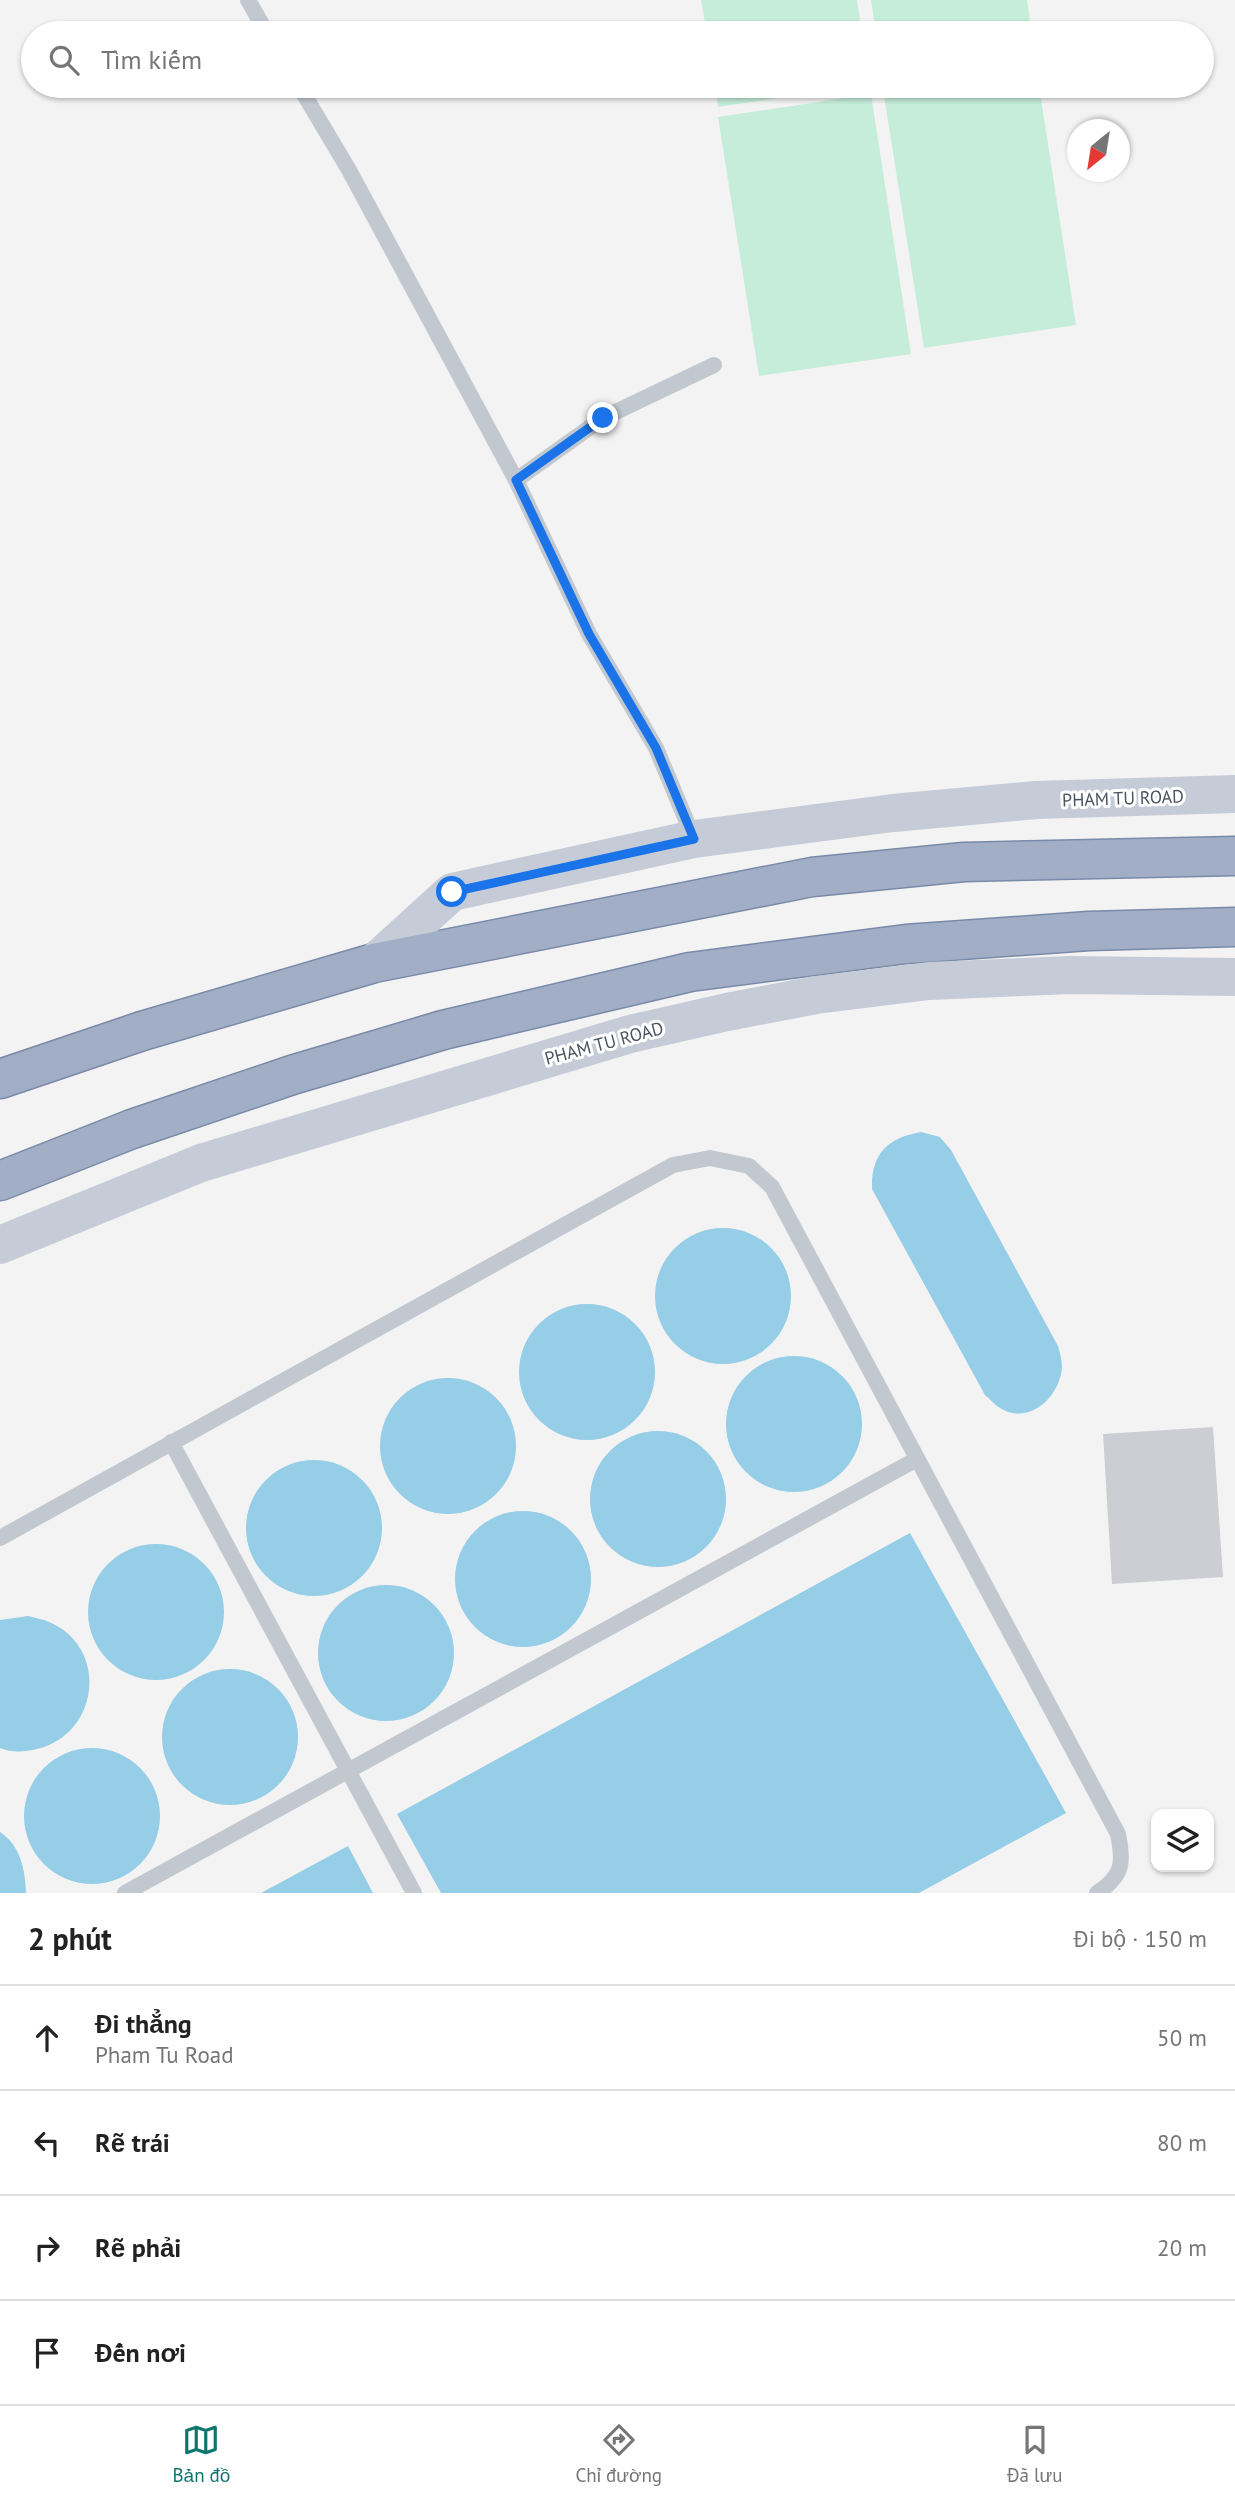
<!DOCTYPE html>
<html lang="vi">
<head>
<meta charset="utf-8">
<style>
  :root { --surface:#fff; --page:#f2f2f2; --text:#222; --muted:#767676; --line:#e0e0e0; --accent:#0f766e }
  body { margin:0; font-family:"PT Sans",sans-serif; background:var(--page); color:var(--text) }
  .controls { position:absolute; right:21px; bottom:21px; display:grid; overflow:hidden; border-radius:14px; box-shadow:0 2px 5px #0004 }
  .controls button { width:63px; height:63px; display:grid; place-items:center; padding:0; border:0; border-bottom:2px solid var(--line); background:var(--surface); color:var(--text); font:35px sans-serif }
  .compass { position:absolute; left:1067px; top:119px; width:63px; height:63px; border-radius:50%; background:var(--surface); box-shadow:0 2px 5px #0004; rotate:210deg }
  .stop { position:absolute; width:21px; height:21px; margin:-16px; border:5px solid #1a73e8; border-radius:50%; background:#fff }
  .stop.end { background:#1a73e8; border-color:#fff; box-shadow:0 2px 7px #0008 }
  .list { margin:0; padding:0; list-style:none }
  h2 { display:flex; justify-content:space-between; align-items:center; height:91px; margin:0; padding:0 28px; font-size:30px }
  h2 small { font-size:23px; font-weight:400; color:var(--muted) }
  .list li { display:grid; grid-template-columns:46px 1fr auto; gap:21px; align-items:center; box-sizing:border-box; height:105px; padding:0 28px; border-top:2px solid var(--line) }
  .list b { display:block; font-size:26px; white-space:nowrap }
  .list p { margin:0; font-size:23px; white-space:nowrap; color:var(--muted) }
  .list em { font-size:23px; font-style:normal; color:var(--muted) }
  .icon { flex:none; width:38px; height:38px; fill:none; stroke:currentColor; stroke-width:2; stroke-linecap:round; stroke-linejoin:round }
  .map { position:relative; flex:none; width:1235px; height:1893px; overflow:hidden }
  .search { position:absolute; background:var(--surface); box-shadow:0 2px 5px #0004; left:21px; right:21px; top:21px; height:77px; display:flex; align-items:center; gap:18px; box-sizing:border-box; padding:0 24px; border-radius:38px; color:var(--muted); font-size:26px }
  .sheet { height:511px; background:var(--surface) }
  nav { display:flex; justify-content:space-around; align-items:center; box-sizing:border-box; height:98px; border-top:2px solid var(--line); background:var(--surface); font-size:19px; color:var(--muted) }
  nav a { display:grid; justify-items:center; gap:4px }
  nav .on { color:var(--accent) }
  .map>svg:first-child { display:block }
  .green { fill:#c5edda }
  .water { fill:#96cde7 }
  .building { fill:#cdced4 }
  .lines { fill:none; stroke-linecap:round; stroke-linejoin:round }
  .trunk-casing { stroke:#798aa9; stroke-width:41 }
  .service { stroke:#c1c8d0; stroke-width:16 }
  .secondary { stroke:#c5cbd7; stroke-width:38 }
  .trunk { stroke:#a1aec6; stroke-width:38 }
  .route { stroke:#1a73e8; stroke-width:9 }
  .labels { text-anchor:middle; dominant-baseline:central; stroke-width:6; stroke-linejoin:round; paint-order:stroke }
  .street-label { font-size:18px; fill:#4b535f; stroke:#fff }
</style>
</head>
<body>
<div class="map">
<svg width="1235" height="1893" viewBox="0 0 1235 1893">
  <rect width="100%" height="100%" fill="#f4f3f3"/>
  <g class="green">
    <polygon points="701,0 857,0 862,33 707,33"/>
    <polygon points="871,0 1027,0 1032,33 876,33"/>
    <polygon points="715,86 859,86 718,107"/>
    <polygon points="904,86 1039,86 1076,325 924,348 883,89"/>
    <polygon points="871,94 911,354 759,376 718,117"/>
  </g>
  <g class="water">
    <path d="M 921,1132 L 940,1137 L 951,1150 L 1058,1346 C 1060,1353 1062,1360 1062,1367 C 1060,1398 1027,1428 997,1406 C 993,1403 989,1398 985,1395 L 872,1189 C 871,1154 887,1138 921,1132 Z"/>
    <circle cx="723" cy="1296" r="68"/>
    <circle cx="587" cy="1372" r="68"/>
    <circle cx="794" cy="1424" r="68"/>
    <circle cx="448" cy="1446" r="68"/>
    <circle cx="658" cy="1499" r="68"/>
    <circle cx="314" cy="1528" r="68"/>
    <circle cx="523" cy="1579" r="68"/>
    <polygon points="910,1533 1066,1813 919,1893 441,1893 397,1814"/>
    <circle cx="156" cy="1612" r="68"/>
    <circle cx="386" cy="1653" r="68"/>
    <path d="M 28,1616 C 35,1618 43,1619 49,1622 C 109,1647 100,1734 37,1749 C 25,1752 12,1753 0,1748 L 0,1620 Z"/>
    <circle cx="230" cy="1737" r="68"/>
    <circle cx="92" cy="1816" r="68"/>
    <path d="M 0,1832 C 21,1846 25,1870 26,1893 L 0,1893 Z"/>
    <polygon points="348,1846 373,1893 261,1893"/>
  </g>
  <polygon class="building" points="1213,1427 1223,1577 1112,1584 1103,1434"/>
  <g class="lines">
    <g class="trunk-casing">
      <g id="trunk">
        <polyline points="0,1079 142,1031 374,963 812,877 964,862 1235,856"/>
        <polyline points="0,1181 132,1129 292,1075 443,1030 690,972 906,944 1089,931 1235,927"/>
      </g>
    </g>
    <g class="service">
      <polyline points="248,0 267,33"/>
      <polyline points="299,86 349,170 516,480 589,634 656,748 694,839"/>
      <polyline points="516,480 603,418 714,365"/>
      <polyline points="171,1442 414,1893"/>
      <path d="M 0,1538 L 673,1165 L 710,1158 L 749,1166 L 772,1187 L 1118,1834 C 1124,1863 1123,1876 1097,1893"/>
      <polyline points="125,1893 917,1459"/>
    </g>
    <g class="secondary">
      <polyline points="374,963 452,892 694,839 893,813 1036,800 1235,794"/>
      <polyline points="0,1245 201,1163 630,1034 727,1012 816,995 929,981 1071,975 1235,977"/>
    </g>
    <use href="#trunk" class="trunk"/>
  </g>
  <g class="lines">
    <polyline class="route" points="452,892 694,839 656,748 589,634 516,480 603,418"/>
  </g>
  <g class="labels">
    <g class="street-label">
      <text transform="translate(1123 798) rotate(-2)">PHAM TU ROAD</text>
      <text transform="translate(604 1043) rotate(-15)">PHAM TU ROAD</text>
    </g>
  </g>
</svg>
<div class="controls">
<button><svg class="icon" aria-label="layers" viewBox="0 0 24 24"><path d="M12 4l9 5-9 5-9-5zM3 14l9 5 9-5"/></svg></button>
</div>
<svg class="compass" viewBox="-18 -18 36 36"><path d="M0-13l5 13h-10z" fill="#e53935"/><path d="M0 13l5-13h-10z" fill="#767676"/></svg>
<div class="stop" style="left:452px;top:892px"></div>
<div class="stop end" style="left:603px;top:418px"></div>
<div class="search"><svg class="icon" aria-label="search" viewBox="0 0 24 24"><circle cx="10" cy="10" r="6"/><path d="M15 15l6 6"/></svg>Tìm kiếm</div>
</div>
<section class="sheet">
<h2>2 phút<small>Đi bộ · 150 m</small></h2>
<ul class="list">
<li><svg class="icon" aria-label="ahead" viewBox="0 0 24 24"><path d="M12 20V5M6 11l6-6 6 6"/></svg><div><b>Đi thẳng</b><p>Pham Tu Road</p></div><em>50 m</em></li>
<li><svg class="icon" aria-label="left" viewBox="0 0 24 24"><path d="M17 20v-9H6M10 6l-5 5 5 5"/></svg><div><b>Rẽ trái</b></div><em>80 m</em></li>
<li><svg class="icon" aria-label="right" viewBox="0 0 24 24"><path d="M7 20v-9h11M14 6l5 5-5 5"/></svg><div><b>Rẽ phải</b></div><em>20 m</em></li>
<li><svg class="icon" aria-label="arrive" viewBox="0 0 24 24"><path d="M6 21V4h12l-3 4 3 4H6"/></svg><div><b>Đến nơi</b></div></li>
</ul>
</section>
<nav>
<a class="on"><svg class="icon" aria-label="map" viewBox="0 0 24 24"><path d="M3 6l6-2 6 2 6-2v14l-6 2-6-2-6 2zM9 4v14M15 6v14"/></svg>Bản đồ</a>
<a><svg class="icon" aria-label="directions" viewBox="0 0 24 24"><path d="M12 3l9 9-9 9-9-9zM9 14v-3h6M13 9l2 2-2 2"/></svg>Chỉ đường</a>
<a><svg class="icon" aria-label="saved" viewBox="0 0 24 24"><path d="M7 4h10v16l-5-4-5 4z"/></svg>Đã lưu</a>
</nav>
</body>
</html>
